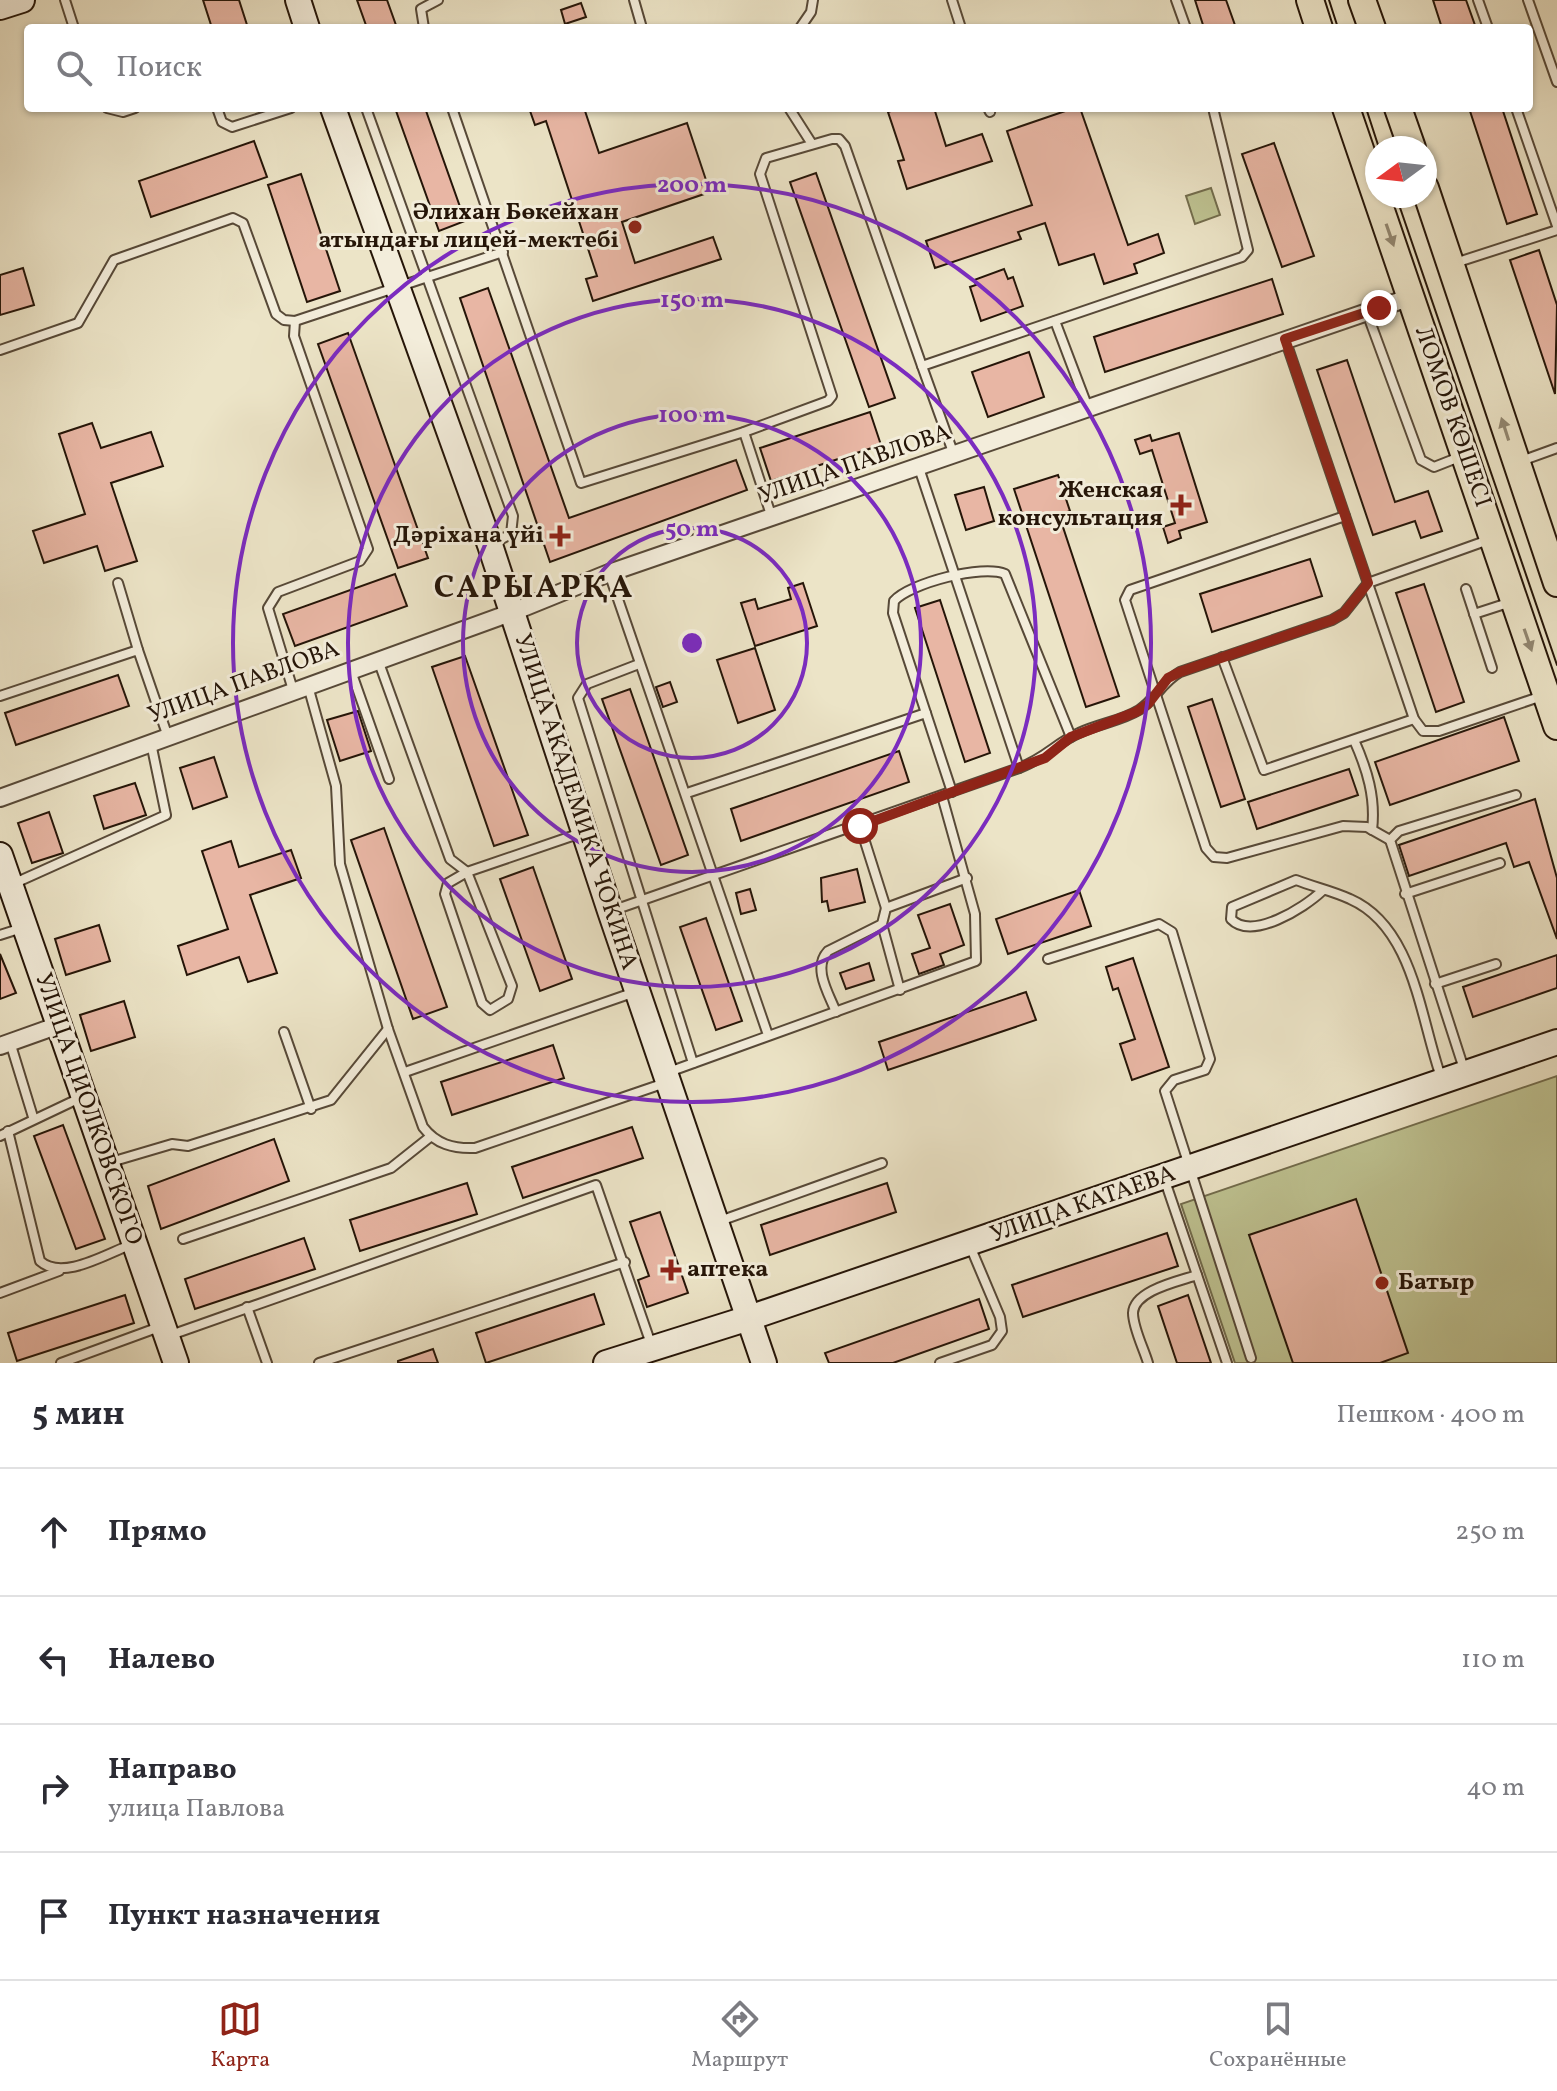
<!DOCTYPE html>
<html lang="ru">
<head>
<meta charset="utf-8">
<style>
  :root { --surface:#fff; --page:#f7f7f7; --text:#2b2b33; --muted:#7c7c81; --line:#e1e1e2; --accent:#8f2418 }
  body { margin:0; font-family:Vollkorn,serif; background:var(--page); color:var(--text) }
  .compass { position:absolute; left:1365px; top:136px; width:72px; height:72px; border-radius:50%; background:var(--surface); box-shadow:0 2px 6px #0004; rotate:255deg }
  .stop { position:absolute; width:24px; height:24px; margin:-18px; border:6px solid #8f2418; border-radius:50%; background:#fff }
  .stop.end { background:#8f2418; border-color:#fff; box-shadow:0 2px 8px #0008 }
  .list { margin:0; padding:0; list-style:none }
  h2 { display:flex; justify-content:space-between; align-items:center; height:104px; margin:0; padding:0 32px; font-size:34px }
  h2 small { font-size:26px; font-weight:400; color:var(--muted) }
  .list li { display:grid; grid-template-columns:52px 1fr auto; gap:24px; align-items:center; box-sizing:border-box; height:128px; padding:0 32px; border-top:2px solid var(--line) }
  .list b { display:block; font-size:30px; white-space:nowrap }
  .list p { margin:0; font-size:26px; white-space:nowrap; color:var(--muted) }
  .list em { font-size:26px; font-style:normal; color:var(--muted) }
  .icon { flex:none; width:44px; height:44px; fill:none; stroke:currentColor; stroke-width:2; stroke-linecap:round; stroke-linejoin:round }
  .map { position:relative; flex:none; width:1557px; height:1363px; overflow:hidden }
  .search { position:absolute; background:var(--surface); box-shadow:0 2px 6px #0004; left:24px; right:24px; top:24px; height:88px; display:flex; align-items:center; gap:20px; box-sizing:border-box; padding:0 28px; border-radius:8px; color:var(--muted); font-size:30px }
  .sheet { height:616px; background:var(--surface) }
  nav { display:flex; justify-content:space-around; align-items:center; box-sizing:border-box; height:112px; border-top:2px solid var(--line); background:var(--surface); font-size:22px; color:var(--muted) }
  nav a { display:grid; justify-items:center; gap:4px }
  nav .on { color:var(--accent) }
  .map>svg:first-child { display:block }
  .green { fill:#bec291; stroke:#726c4c; stroke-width:2 }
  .building { fill:#e8b6a4; stroke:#251508; stroke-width:2 }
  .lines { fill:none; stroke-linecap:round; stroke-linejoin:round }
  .lane-casing { stroke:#574938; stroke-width:12 }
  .street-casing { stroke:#574938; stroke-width:20 }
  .secondary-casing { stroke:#251508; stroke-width:28 }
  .primary-casing { stroke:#251508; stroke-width:30 }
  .lane { stroke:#f3eddb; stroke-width:8 }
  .street { stroke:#f3eddb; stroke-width:16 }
  .secondary { stroke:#f3eddb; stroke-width:24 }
  .primary { stroke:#ece4c7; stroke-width:26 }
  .tram { stroke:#251508; stroke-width:2 }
  .oneway { fill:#928771 }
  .route { stroke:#8f2418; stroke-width:10 }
  .ring { fill:none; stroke:#7b2cbf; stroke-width:4 }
  .poi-dot { fill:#8f2418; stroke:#f3eddb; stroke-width:3 }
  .labels { text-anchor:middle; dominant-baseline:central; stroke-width:6; stroke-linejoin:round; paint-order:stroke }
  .poi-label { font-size:24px; font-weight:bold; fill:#251508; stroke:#f3eddb; text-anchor:end }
  .street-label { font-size:24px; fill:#251508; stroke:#f3eddb }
  .district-label { font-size:32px; font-weight:bold; letter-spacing:2px; fill:#251508; stroke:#f3eddb }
  .centre { fill:#7b2cbf; stroke:#f3eddb; stroke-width:4 }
  .ring-label { font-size:24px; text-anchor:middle; font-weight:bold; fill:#7b2cbf; stroke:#f3eddb; stroke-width:6; stroke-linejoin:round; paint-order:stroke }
</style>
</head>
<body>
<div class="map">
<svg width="1557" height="1363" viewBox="0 0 1557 1363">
  <rect width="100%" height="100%" fill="#ece4c7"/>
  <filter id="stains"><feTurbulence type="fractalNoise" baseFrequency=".0025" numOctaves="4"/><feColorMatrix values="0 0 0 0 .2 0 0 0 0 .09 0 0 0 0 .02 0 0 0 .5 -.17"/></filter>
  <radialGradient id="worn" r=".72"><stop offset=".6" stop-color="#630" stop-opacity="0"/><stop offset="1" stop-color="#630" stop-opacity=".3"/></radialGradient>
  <g class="green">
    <polygon points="1211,188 1220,215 1195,224 1186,196"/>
    <polygon points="1557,1076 1557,1363 1235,1363 1181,1204"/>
  </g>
  <g class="building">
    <polygon points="203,0 239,0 248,28 212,28"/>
    <polygon points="357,0 387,0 397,28 367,28"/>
    <polygon points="1195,0 1226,0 1236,28 1204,28"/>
    <polygon points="1433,0 1466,0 1476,28 1442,28"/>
    <polygon points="581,3 586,17 565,24 561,10"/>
    <polygon points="395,108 425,108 465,221 439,231"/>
    <polygon points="529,108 584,108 599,153 687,123 710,192 622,222 635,263 713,237 721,259 593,301 586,279 597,276 546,121 535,125"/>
    <polygon points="899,108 934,108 946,146 982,134 992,161 907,189 898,161 904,160 888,112"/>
    <polygon points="1074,108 1080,108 1128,245 1158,234 1164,253 1134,264 1137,273 1104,284 1094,254 1059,265 1045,223 1018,232 1021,239 935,268 926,241 1032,205 1007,131"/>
    <polygon points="1469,108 1502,108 1537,214 1507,224"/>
    <polygon points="254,141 267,177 151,217 139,181"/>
    <polygon points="1274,143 1314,256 1282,267 1242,154"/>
    <polygon points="816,173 895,398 869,407 790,182"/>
    <polygon points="301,174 340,291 307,302 268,185"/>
    <polygon points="1539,250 1557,305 1555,394 1510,260"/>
    <polygon points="23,268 34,305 0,315 0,275"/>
    <polygon points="1004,269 1008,279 1013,277 1023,306 981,321 970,287 976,285 974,280"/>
    <polygon points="1272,279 1283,314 1105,372 1094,337"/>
    <polygon points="488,288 569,518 736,460 747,490 550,562 460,298"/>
    <polygon points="348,333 428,558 398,568 318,344"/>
    <polygon points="1029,352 1044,397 988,417 972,372"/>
    <polygon points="1347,360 1395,502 1428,491 1442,531 1421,538 1415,521 1373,535 1317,370"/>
    <polygon points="870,412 881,445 771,481 760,448"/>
    <polygon points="92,423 101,448 151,432 163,466 111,483 137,561 105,571 97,546 44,563 33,531 85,514 59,434"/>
    <polygon points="1179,433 1207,522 1179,531 1181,538 1168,543 1163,527 1175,523 1152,450 1140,454 1135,440 1150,435 1152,441"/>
    <polygon points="1058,475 1070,511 1059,515 1119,696 1086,707 1014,489"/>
    <polygon points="984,487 994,521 966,530 955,495"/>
    <polygon points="1310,559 1322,596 1212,632 1200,594"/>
    <polygon points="395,574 407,606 295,646 283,614"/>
    <polygon points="803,583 817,626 755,646 741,603 755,599 758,609 791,599 788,588"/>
    <polygon points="1424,584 1464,702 1436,712 1396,593"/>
    <polygon points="940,600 990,753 965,762 915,608"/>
    <polygon points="755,648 775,710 738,723 717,660"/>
    <polygon points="465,656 528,835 494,846 432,667"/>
    <polygon points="118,675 129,706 16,745 5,713"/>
    <polygon points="670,682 677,702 663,707 656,687"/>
    <polygon points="630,689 688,855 661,865 602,699"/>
    <polygon points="1212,699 1245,799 1221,807 1188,707"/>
    <polygon points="358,711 371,751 340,761 327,720"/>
    <polygon points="1504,717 1519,761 1390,805 1375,762"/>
    <polygon points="899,751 909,782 741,841 731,809"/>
    <polygon points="214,757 227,797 193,809 180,768"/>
    <polygon points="1349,769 1358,795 1257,829 1248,802"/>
    <polygon points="135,783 146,815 104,829 94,796"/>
    <polygon points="1535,799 1557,878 1557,939 1529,862 1514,867 1506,843 1409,876 1399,845"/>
    <polygon points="49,812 63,853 32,863 18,823"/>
    <polygon points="384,828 447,1007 413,1019 351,840"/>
    <polygon points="231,841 239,867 291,850 301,878 250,895 277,973 248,982 239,957 187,975 178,946 228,929 202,851"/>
    <polygon points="533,867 572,979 540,991 500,879"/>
    <polygon points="857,869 865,902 829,911 827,901 822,902 821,878"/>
    <polygon points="750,889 756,910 741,914 736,893"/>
    <polygon points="1079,890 1091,926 1008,954 996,919"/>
    <polygon points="950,904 964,945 940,954 944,965 919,974 912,954 930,948 918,915"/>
    <polygon points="706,918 742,1021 716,1030 680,927"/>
    <polygon points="99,925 110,961 66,975 55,939"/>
    <polygon points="0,954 16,993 0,999"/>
    <polygon points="1557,955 1557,988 1473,1017 1463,987"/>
    <polygon points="1133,958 1169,1067 1132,1080 1120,1044 1135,1039 1118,988 1113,990 1106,967"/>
    <polygon points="869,963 874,980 846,989 840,973"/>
    <polygon points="1026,992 1036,1020 888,1070 879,1042"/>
    <polygon points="124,1001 135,1037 91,1051 80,1015"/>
    <polygon points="553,1045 564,1078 452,1115 441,1082"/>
    <polygon points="63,1125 105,1239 76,1249 34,1136"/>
    <polygon points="632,1127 643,1158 523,1198 512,1167"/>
    <polygon points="274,1139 289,1181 161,1229 148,1186"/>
    <polygon points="467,1183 477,1214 360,1251 350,1220"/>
    <polygon points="887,1183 896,1212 770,1255 761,1225"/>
    <polygon points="1356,1199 1408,1353 1380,1363 1293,1363 1249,1235"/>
    <polygon points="660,1212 688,1293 647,1307 638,1280 649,1276 630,1222"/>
    <polygon points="1167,1233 1178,1266 1023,1317 1012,1285"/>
    <polygon points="304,1238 315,1269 195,1309 185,1279"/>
    <polygon points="594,1294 604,1324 486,1363 476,1333"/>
    <polygon points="125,1295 134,1323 17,1361 8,1333"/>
    <polygon points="1188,1295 1211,1363 1177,1363 1158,1306"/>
    <polygon points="979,1299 989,1329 893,1363 829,1363 825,1353"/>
    <polygon points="433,1349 438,1363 398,1363 398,1361"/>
  </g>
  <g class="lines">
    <g class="lane-casing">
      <g id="lane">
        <polyline points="65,0 74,28"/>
        <polyline points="634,0 642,28"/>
        <polyline points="952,0 961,28"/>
        <polyline points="1176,0 1186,28"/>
        <polyline points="1478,0 1488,28"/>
        <polyline points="1528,0 1557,82"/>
        <polyline points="424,28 421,9 438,0"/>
        <polyline points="800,28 811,12 813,0"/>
        <polyline points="107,108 123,112 135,108"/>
        <polyline points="217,108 222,122 232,127 291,108"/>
        <polyline points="366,108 513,516 511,534 494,543"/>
        <polyline points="452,108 581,483 744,432 828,401 832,396 760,174 766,158 832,139 839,139 845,146 922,366"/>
        <polyline points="789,108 812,144"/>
        <polyline points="988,108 990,112"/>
        <polyline points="1516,108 1557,226"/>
        <polyline points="1455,263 1557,230"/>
        <polyline points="1367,313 1421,460 1434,467 1462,456"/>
        <polyline points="1055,321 1088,408"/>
        <polyline points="1285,339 1414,719 1423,731 1439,731 1542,696"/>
        <polyline points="0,350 78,323 114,260 233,218 243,223 276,314 284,320 295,321"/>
        <polyline points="744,432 772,518"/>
        <polyline points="954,455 922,366 1242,257 1248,250 1213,108"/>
        <polyline points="1521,461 1557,448"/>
        <polyline points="1345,516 1130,590 1125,600 1206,848 1214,857 1227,858 1343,826 1367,827 1390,840"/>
        <polyline points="609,573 768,1035"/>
        <polyline points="118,583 138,650"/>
        <polyline points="1466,589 1492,668"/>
        <polyline points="1474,614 1511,602"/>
        <polyline points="1222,657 1264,770 1414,719"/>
        <polyline points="378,660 450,859 467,872 581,833"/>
        <polyline points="639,664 587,684 578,698 693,1063"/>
        <polyline points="351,671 389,779"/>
        <path d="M 308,686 L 336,786 L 340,864 L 388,1029 L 423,1127 C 436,1144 453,1149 475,1148 L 665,1083"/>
        <polyline points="293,690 268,608 278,592 360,561 368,549 294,336 295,321 503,252"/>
        <polyline points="0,696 138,650 168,737"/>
        <path d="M 1354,740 C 1367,769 1376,798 1372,830"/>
        <path d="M 1019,768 C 1046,758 1056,743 1079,733 C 1098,724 1121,721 1139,710 C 1155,700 1162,682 1180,672 L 1332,620 L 1344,613 L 1368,583 L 1491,539"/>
        <path d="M 952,792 L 893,613 L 894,601 C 910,583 983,564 1005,574 L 1071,737"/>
        <polyline points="687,793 926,713"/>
        <polyline points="860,826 886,908"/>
        <polygon points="467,872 512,986 508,999 490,1010 482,1003 445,894 448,883"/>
        <polyline points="15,883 166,815 151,743"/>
        <path d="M 1322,891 C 1304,908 1252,941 1231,919 L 1232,907 L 1296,880 C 1314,887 1333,891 1350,899 C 1414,927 1420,1018 1441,1077"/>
        <polyline points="1405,894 1500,863"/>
        <polyline points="614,910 1019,768 919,468"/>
        <polyline points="882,924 900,990"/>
        <polyline points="0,935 22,928"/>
        <polyline points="1048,959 1159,924 1172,932 1210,1059 1205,1070 1174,1080 1165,1091 1251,1358"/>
        <polyline points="1435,984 1496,964"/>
        <path d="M 836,1012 C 829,994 812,968 828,951 L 882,924 L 886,908 L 967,878"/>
        <polyline points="284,1032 311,1109"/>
        <polyline points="10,1042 33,1117"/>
        <polyline points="1464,1069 1390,840 1399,831 1516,795"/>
        <polyline points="405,1072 635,992"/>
        <polyline points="666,1073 976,961 975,914 942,796"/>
        <path d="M 8,1131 L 40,1261 C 62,1281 106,1254 130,1245"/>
        <polyline points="0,1136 82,1097"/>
        <polyline points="111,1162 172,1144 188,1146 331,1100 388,1029"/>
        <polyline points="1164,1178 1227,1363"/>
        <polyline points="717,1222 882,1163"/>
        <polyline points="183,1239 391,1168 430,1137"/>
        <polyline points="0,1293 59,1271"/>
        <polyline points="247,1307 267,1363"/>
        <polyline points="168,1336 596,1185 651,1344"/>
        <polyline points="61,1363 162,1326"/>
        <polyline points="319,1363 625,1262"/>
        <polyline points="940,1363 992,1345 1002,1331 1000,1317 970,1246"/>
        <path d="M 1148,1363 C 1144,1349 1133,1328 1133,1313 C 1134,1290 1180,1281 1197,1275"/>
      </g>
    </g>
    <g class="street-casing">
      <g id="street">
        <polyline points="0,798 513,612 609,573 1411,297"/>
        <polyline points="0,1046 59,1025"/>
      </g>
    </g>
    <g class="secondary-casing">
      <g id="secondary">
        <polyline points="298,0 307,28"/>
        <polyline points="0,7 22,0"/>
        <polyline points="333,108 490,545 610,911 764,1363"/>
        <polyline points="0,855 176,1363"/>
        <polyline points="606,1363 749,1318 1557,1042"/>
      </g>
    </g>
    <g class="primary-casing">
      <g id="primary">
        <polyline points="1310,0 1319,28"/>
        <polyline points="1362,0 1372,28"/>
        <polyline points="1346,108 1557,726"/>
        <polyline points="1398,108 1412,148"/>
        <polyline points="1425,188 1557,583"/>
      </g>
    </g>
    <use href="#lane" class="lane"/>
    <use href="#street" class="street"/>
    <use href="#secondary" class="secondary"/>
    <use href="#primary" class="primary"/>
    <g class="tram">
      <polyline points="1329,0 1338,28"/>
      <polyline points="1366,108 1379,148"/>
      <polyline points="1396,196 1557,665"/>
    </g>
  </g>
  <defs><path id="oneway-solid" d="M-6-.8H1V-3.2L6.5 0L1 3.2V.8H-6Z" transform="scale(2)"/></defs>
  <g class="oneway">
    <use href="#oneway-solid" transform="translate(1390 235) rotate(71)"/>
    <use href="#oneway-solid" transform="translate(1505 429) rotate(-108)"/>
    <use href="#oneway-solid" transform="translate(1528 640) rotate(71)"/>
  </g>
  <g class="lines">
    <polyline class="route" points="860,826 1045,758 1071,737 1136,712 1148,704 1168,678 1180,672 1332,620 1344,613 1368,583 1285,339 1379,308"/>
  </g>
  <g class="ring">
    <circle cx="692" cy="643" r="115"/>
    <circle cx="692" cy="643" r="229"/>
    <circle cx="692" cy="643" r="344"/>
    <circle cx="692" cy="643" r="459"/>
  </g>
  <g class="poi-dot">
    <circle cx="635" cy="227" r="8"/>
    <path d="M1177 493h8v8h8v8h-8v8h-8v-8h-8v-8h8z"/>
    <path d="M556 524h8v8h8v8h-8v8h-8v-8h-8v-8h8z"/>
    <path d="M667 1258h8v8h8v8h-8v8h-8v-8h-8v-8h8z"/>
    <circle cx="1382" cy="1283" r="8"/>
  </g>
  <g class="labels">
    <g class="poi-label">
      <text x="619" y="213">Әлихан Бөкейхан<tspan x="619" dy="28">атындағы лицей-мектебі</tspan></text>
      <text x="1163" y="491">Женская<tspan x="1163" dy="28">консультация</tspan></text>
      <text x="544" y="536">Дәріхана үйі</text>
      <text x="687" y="1270" text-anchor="start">аптека</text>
      <text x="1398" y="1283" text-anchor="start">Батыр</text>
    </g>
    <g class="street-label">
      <text transform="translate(1452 417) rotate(71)">ЛОМОВ КӨШЕСІ</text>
      <text transform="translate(855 465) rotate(-19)">УЛИЦА ПАВЛОВА</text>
      <text transform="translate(244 683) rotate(-20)">УЛИЦА ПАВЛОВА</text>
      <text transform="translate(575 802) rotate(72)">УЛИЦА АКАДЕМИКА ЧОКИНА</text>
      <text transform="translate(88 1109) rotate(71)">УЛИЦА ЦИОЛКОВСКОГО</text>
      <text transform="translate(1083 1205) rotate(-19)">УЛИЦА КАТАЕВА</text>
    </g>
    <g class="district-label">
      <text x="534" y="589">САРЫАРҚА</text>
    </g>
  </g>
  <circle cx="692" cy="643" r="12" class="centre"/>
  <g class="ring-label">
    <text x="692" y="192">200 m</text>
    <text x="692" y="307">150 m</text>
    <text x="692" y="422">100 m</text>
    <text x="692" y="536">50 m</text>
  </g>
  <rect width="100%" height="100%" filter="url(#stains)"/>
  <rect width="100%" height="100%" fill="url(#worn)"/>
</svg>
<svg class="compass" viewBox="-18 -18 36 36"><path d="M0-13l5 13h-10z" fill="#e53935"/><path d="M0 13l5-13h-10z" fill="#7c7c81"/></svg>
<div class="stop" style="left:860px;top:826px"></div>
<div class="stop end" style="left:1379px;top:308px"></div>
<div class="search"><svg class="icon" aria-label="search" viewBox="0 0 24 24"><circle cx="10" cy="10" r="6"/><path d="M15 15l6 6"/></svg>Поиск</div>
</div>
<section class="sheet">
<h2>5 мин<small>Пешком · 400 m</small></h2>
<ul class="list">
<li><svg class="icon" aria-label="ahead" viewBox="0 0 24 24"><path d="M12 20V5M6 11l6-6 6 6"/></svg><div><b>Прямо</b></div><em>250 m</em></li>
<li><svg class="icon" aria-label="left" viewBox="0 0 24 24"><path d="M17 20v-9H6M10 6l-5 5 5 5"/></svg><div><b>Налево</b></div><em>110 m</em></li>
<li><svg class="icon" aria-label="right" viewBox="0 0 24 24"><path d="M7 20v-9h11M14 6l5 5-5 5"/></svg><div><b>Направо</b><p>улица Павлова</p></div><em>40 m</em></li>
<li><svg class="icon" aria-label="arrive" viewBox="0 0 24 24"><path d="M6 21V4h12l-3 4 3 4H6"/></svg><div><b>Пункт назначения</b></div></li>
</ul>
</section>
<nav>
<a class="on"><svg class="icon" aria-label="map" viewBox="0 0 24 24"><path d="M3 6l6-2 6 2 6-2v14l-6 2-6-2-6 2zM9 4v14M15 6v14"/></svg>Карта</a>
<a><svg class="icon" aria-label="directions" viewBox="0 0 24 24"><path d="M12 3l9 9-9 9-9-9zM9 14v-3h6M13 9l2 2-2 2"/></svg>Маршрут</a>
<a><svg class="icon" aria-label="saved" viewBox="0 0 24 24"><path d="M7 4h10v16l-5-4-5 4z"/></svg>Сохранённые</a>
</nav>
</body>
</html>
